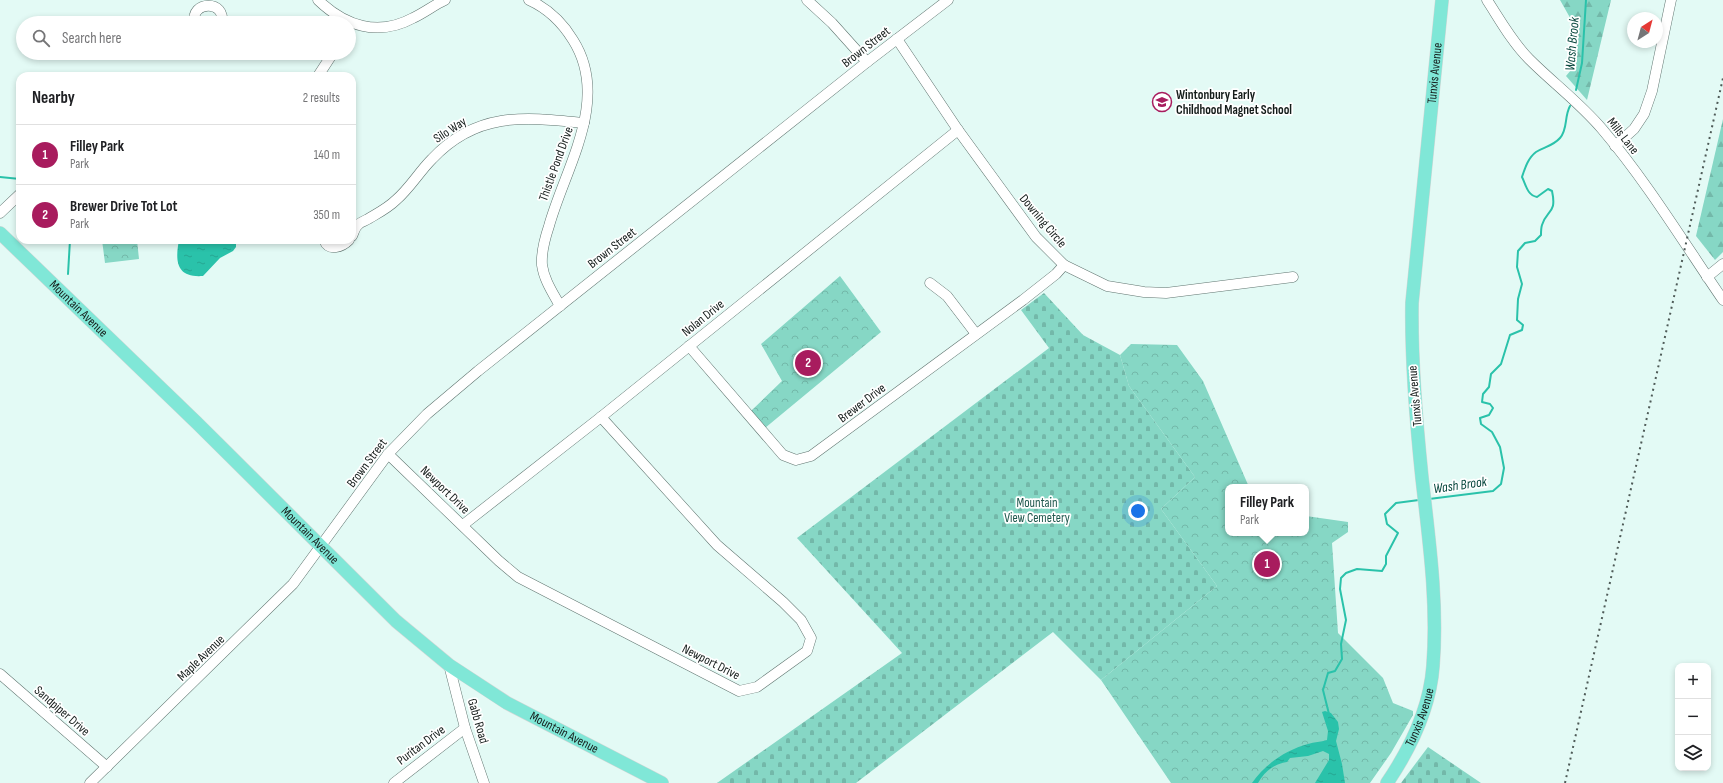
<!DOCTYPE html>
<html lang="en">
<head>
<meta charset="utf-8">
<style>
  :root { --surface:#fff; --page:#f6f6f6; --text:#202124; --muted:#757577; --line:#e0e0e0; --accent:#a81c5e }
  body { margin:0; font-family:"Sofia Sans Condensed",sans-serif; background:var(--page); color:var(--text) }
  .controls { position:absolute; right:12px; bottom:12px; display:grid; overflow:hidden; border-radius:8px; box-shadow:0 2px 6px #0003 }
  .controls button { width:36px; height:36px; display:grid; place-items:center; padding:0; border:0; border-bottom:1px solid var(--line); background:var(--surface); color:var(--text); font:20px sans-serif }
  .compass { position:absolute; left:1627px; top:12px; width:36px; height:36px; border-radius:50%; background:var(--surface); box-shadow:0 2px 6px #0003; rotate:36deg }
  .you { position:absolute; left:1138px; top:511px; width:14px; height:14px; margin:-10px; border:3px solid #fff; border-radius:50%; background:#1a73e8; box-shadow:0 0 0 6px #1a73e833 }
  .badge { display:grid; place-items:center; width:26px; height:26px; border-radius:50%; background:var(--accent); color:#fff; font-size:13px; font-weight:700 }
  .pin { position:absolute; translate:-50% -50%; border:2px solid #fff; box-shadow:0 1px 4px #0006 }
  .popup { position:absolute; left:1225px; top:484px; width:84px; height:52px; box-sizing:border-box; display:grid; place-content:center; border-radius:8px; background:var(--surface); filter:drop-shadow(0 1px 3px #0005); font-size:13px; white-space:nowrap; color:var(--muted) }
  .popup b { font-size:15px; color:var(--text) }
  .popup::after { content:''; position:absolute; left:50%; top:100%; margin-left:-8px; border:8px solid transparent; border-top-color:var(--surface) }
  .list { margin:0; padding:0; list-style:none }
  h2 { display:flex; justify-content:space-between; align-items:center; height:52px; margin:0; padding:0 16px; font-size:17px }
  h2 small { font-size:13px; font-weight:400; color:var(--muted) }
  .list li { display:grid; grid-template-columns:26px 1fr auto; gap:12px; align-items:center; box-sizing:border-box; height:60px; padding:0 16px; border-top:1px solid var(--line) }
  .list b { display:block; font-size:15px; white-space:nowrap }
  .list p { margin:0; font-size:13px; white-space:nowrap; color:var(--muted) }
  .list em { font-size:13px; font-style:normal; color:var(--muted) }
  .icon { flex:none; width:22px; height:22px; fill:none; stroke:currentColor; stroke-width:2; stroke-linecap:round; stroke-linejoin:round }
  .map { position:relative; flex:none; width:1723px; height:783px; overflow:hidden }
  .search { position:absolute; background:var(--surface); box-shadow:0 2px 6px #0003; left:16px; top:16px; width:340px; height:44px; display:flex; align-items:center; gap:10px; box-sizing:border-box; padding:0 14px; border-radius:22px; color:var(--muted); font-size:15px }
  .panel { position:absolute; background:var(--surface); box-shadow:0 2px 6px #0003; left:16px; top:72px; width:340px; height:172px; border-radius:12px }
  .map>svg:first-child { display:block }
  .forest { fill:url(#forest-firs) }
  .cemetery { fill:url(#cemetery-stones) }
  .park { fill:url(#park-crowns) }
  .water { fill:url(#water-ripples) }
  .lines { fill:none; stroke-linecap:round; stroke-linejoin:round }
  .stream { stroke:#2ac2aa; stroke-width:2 }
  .minor-casing { stroke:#607570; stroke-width:11 }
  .major-casing { stroke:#d5d6d6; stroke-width:14 }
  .minor { stroke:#fff; stroke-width:10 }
  .major { stroke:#80e7d7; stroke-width:13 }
  .rail { stroke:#4e5a57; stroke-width:2; stroke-dasharray:2 4; stroke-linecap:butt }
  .labels { text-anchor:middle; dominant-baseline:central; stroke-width:3.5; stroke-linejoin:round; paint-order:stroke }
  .street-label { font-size:13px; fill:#141c1a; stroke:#fff }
  .poi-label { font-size:13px; font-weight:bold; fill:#141c1a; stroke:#fff; text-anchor:start }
  .park-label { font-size:13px; fill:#1d574c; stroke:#fff }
  .water-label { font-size:14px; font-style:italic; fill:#07473d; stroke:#fff }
</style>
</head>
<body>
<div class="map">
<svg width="1723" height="783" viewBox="0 0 1723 783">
  <defs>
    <pattern id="forest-firs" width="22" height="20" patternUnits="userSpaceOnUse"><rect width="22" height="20" fill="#86d7c5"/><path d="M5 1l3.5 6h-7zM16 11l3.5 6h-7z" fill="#73b8a9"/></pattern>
    <pattern id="cemetery-stones" width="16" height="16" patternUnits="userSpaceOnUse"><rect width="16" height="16" fill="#86d7c5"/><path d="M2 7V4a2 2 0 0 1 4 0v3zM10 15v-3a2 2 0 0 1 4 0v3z" fill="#73b8a9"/></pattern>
    <pattern id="park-crowns" width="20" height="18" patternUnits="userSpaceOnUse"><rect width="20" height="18" fill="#86d7c5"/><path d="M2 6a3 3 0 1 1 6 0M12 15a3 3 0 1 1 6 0" fill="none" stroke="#73b8a9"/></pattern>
    <pattern id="water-ripples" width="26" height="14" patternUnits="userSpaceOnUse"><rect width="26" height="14" fill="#2ac2aa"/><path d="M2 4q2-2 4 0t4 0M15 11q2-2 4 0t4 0" fill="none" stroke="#25a692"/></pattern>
  </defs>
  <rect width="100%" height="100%" fill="#e3faf5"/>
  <g class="forest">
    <polygon points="1560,0 1611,0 1587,100 1566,76 1576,64 1577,30"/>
    <polygon points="1723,119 1723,252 1715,260 1696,236"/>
  </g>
  <g class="cemetery">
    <polygon points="1044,293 1083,335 1120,355 1129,386 1195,477 1161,509 1217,586 1101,680 1053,632 856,783 717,783 902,653 797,538 1049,348 1021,310"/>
    <polygon points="1428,747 1481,783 1401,783"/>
  </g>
  <g class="park">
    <polygon points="102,240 137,240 139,259 105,263"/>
    <polygon points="840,276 881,332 765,428 751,411 782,381 761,344"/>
    <polygon points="1131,344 1177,345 1203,381 1249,487 1228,487 1228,533 1306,533 1306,516 1348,522 1348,532 1332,543 1338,633 1383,678 1393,703 1413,711 1413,715 1391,753 1370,783 1171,783 1101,680 1217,586 1161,509 1195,477 1129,386 1120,355"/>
  </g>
  <g class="water">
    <path d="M 179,240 L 236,240 L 236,247 L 233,251 L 220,258 L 203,276 C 176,278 175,261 179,240 Z"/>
    <path d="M 1325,711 L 1331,713 L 1338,722 L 1339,729 L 1336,741 L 1342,764 L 1345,783 L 1315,783 L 1329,760 L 1329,754 L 1323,751 L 1308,756 L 1290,758 L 1287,762 C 1274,764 1265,771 1258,783 L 1252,783 C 1265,764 1286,750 1308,744 C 1314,742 1321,742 1327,740 L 1328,731 L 1322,712 Z"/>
  </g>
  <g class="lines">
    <g class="stream">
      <polyline points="1576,90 1582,63 1586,0"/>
      <polyline points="0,177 20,179"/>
      <polyline points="68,274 70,240"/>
      <path d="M 1429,499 L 1493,491 L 1501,484 L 1504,468 L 1500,447 L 1492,432 L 1481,424 L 1480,418 L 1489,415 L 1493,408 L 1490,404 L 1482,402 L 1483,394 L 1489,387 L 1491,374 L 1501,364 L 1510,335 L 1522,330 L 1523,325 L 1517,320 L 1518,299 L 1522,284 L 1517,267 L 1518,251 L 1525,243 L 1535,241 L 1541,235 C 1541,232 1541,228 1542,225 C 1547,209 1557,214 1552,191 L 1548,189 L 1537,197 C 1527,195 1526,185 1522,177 C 1525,168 1528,158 1536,152 C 1544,147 1553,146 1560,138 C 1568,129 1564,117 1570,106"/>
      <polyline points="1329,714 1323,690 1328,673 1335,671 1342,659 1341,644 1346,620 1340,589 1341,578 1346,573 1357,569 1382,571 1386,564 1386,556 1398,533 1387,524 1385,514 1396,503 1419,500"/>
    </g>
    <g class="minor-casing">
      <g id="minor">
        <path d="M 318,0 C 345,26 378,37 413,18 C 424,13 434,5 445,0"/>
        <path d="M 529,0 C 549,9 562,22 573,40 C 611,100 565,168 549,226 C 545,238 541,252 542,265 C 544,280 553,293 560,306"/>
        <polyline points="807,0 832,23 867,62"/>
        <path d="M 1487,0 C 1500,20 1512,42 1529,59 C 1553,83 1580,103 1602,129 C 1647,182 1684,243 1723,300"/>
        <path d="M 195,23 C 189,0 228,0 221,23"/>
        <polyline points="897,39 958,130 1036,237 1064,265 1107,286 1144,292 1166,293 1293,277"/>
        <polyline points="318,76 333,53"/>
        <polyline points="1615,146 1634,129 1644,114 1652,91 1671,0"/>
        <polyline points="0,213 20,194"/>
        <path d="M 352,236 C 354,232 355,227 358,225 C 360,222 365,221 368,219 C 378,213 388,208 396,200 C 410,188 419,172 432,159 C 477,111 525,117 584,123"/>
        <path d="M 324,240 C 329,252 342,247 349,240"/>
        <polyline points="1707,277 1723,264"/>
        <polyline points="930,283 947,296 976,334"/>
        <polyline points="689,346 783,455 796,460 811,456 1023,300 1056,274 1064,265"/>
        <polyline points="388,454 499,561 518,577 739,691 757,687 807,651 811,638 801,620 783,602 717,545 601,417"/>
        <polyline points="463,525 601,417 958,130"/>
        <polyline points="449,665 465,728 484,783"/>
        <polyline points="0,674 107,767"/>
        <polyline points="90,783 293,584 388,454 427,414 478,371 867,62 948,0"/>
        <polyline points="394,783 465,728"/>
      </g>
    </g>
    <g class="major-casing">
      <g id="major">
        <path id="s1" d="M 0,233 L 197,423 L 396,621 L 449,665 L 507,703 L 662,783"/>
        <path id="s2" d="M 1387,783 C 1410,749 1430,707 1433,666 C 1438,603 1429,540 1422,478 C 1416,420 1411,361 1412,303 L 1442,0"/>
      </g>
    </g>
    <use href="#minor" class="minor"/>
    <use href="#major" class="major"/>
    <polyline class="rail" points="1565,783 1723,78"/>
  </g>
  <defs>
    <g id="school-ring" transform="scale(1)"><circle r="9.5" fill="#fff" stroke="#a81c5e" stroke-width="1.5"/><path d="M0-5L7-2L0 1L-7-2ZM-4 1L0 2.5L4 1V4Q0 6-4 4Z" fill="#a81c5e"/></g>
  </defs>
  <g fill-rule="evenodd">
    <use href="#school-ring" x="1162" y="102"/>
  </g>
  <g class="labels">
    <g class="street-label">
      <text transform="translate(866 47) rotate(-38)">Brown Street</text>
      <text stroke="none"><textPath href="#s2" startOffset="722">Tunxis Avenue</textPath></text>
      <text transform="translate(450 130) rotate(-33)">Silo Way</text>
      <text transform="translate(1623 136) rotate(52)">Mills Lane</text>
      <text transform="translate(556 164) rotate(-70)">Thistle Pond Drive</text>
      <text transform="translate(1043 221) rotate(50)">Downing Circle</text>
      <text transform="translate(612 248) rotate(-38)">Brown Street</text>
      <text stroke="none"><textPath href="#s1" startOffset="109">Mountain Avenue</textPath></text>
      <text transform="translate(703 318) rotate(-39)">Nolan Drive</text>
      <text transform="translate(1415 396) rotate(-95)">Tunxis Avenue</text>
      <text transform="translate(862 403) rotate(-37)">Brewer Drive</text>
      <text transform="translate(367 463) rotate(-53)">Brown Street</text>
      <text transform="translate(445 490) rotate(44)">Newport Drive</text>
      <text stroke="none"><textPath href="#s1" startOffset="433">Mountain Avenue</textPath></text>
      <text transform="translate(201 658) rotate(-44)">Maple Avenue</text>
      <text transform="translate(711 662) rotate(27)">Newport Drive</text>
      <text transform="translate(62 711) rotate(41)">Sandpiper Drive</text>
      <text stroke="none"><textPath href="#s2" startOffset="74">Tunxis Avenue</textPath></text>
      <text transform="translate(478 721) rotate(74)">Gabb Road</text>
      <text stroke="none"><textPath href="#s1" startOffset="757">Mountain Avenue</textPath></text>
      <text transform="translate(421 745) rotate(-37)">Puritan Drive</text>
    </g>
    <g class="poi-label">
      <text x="1176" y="95">Wintonbury Early<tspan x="1176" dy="15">Childhood Magnet School</tspan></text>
    </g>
    <g class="park-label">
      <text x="1037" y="503">Mountain<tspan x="1037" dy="15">View Cemetery</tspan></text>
    </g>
    <g class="water-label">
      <text transform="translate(1572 44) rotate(-85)">Wash Brook</text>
      <text transform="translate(1460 485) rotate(-8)">Wash Brook</text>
    </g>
  </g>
</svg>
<div class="controls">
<button>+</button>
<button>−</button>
<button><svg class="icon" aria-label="layers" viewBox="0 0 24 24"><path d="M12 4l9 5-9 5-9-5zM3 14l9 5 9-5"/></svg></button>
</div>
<svg class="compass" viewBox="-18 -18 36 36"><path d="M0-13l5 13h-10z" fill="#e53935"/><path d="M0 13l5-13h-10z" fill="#757577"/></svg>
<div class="you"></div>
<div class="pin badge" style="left:1267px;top:564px">1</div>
<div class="popup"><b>Filley Park</b>Park</div>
<div class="pin badge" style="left:808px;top:363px">2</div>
<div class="search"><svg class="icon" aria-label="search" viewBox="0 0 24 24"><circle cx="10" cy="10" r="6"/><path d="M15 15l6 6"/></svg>Search here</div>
<section class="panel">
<h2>Nearby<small>2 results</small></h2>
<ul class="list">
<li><span class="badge">1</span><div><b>Filley Park</b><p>Park</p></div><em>140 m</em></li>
<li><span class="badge">2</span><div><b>Brewer Drive Tot Lot</b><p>Park</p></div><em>350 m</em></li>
</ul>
</section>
</div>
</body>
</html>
